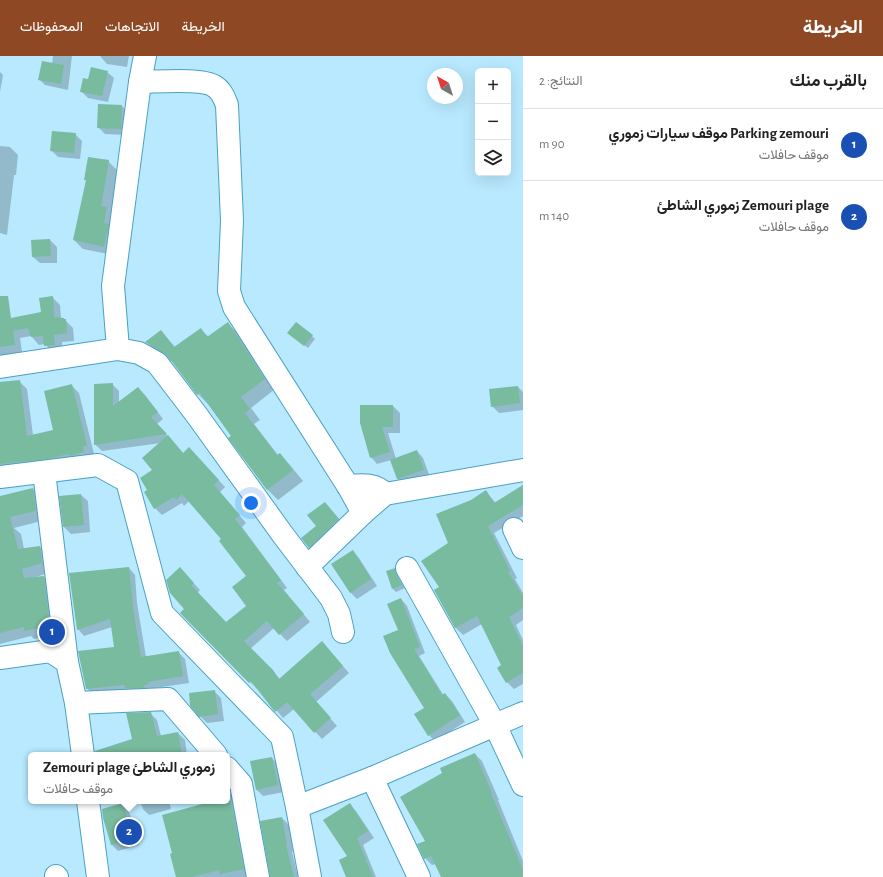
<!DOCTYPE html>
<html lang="ar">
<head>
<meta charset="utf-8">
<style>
  :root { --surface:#fff; --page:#f2f2f2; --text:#222; --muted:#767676; --line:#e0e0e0; --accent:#8f4824 }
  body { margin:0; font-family:"Alegreya Sans",Vazirmatn,sans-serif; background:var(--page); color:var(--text); direction:rtl }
  .controls { position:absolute; right:12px; top:12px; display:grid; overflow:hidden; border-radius:6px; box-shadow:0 4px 16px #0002 }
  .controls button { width:36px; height:36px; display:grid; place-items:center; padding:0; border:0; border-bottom:1px solid var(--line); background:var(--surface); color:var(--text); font:20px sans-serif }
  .compass { position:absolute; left:427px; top:12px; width:36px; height:36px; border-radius:50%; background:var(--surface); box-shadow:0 4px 16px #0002; rotate:321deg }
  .you { position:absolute; left:251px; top:447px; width:14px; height:14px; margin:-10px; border:3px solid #fff; border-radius:50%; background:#1a73e8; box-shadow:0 0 0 6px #1a73e833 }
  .badge { display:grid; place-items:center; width:26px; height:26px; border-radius:50%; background:var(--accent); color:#fff; font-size:13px; font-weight:700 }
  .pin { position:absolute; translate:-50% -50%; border:2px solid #fff; box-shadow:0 1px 4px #0006 }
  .popup { position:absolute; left:28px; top:696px; width:202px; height:52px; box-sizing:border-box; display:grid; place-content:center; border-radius:6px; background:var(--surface); filter:drop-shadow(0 1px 3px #0005); font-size:13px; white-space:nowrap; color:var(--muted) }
  .popup b { font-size:15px; color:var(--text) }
  .popup::after { content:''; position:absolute; left:50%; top:100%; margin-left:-8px; border:8px solid transparent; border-top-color:var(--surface) }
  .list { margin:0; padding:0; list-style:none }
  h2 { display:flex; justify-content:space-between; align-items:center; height:52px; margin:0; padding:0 16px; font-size:17px }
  h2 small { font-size:13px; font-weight:400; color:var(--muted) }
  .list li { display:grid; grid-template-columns:26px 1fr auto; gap:12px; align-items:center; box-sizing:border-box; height:72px; padding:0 16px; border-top:1px solid var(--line) }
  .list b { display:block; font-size:15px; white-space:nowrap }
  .list p { margin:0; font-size:13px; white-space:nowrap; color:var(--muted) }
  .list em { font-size:13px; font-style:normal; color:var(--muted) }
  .icon { flex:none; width:22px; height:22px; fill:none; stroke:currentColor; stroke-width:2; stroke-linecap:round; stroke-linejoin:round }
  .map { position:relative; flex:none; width:523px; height:821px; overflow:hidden; direction:ltr }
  header { display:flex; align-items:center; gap:24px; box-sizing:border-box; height:56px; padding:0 20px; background:var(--accent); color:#fff }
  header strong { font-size:19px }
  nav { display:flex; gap:22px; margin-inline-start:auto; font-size:14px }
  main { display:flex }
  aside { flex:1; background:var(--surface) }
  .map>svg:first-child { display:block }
  .shadow { fill:#0003 }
  .building { fill:#78bb9f }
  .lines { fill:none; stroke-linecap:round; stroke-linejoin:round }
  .minor-casing { stroke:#49a1c2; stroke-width:24 }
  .minor { stroke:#fff; stroke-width:22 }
</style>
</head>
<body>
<header>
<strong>الخريطة</strong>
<nav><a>الخريطة</a><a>الاتجاهات</a><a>المحفوظات</a></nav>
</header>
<main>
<aside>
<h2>بالقرب منك<small>النتائج: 2</small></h2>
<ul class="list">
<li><span class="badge" style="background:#1a4fb4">1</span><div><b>Parking zemouri موقف سيارات زموري</b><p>موقف حافلات</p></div><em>90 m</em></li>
<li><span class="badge" style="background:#1a4fb4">2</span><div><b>Zemouri plage زموري الشاطئ</b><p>موقف حافلات</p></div><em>140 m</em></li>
</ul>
</aside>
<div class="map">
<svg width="523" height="821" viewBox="0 0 523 821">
  <rect width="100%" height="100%" fill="#b8e9fe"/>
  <g class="shadow">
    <polygon points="53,0 72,0 68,34 45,29 40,24 52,8"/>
    <polygon points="100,0 129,0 127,11 107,8"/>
    <polygon points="0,16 3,19 0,36"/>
    <polygon points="107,16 114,22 108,46 88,42 81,35 89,24"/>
    <polygon points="122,50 129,57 127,79 105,78 98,71"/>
    <polygon points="75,78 82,85 80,103 58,101 51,94"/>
    <polygon points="0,90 10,91 18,99 16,119 14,119 7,179 0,177"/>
    <polygon points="108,105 117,114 111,156 116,161 113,199 83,193 74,184 87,125 85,123"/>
    <polygon points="50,184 57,191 57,207 40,207 33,201"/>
    <polygon points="52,241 60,249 61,262 63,262 73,272 74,285 62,286 62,296 53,297 45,288 39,289 31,280 20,282 22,296 1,300 0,306 0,242 11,263 42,257"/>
    <polygon points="227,267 238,277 275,333 251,352 260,364 254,368 278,399 280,398 290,409 303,425 278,444 268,434 230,382 232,380 210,348 209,349 198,338 174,307 157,296 147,286 161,275 176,292 201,274 209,281"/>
    <polygon points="292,280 312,280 315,283 308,292"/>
    <polygon points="19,325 27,333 33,379 55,375 71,329 79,337 94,398 90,398 92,404 0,420 0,327"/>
    <polygon points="112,328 119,335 119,347 138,332 145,339 163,363 157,368 184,398 196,400 225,431 220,436 246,467 242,471 287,532 284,534 310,566 287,585 274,572 250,593 280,623 329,594 349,617 316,646 337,670 322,683 294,653 283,662 258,632 257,633 182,557 186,553 187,520 200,534 197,537 226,567 247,550 247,520 223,484 189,445 184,450 182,447 162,459 155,452 149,434 161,387 102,395 95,388"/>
    <polygon points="518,331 523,336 523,354 499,357 492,350"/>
    <polygon points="361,350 393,350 400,357 400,377 388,377 396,403 417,395 423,402 430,421 405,429 398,423 391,404 377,408 371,401"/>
    <polygon points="523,429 523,460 494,477 517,522 515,523 523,537 523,564 516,569 523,584 523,628 514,633 507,626 502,610 482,568 463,579 456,572 435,534 440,532 449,487 471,445 486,436 496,447"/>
    <polygon points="33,433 42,442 45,464 14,472 21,478 24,493 40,491 49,500 51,516 36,521 44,521 53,530 59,579 34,583 31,580 0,588 0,441"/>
    <polygon points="81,439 88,445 90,476 71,478 64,471 61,441"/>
    <polygon points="331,454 345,470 316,498 309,491"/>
    <polygon points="353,495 359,502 377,530 357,543 350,536"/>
    <polygon points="129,512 135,519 137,547 146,601 178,596 185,603 189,627 155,632 155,635 93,639 87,632 115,592 112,571 84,580 78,573"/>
    <polygon points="394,513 397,516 399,522 405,532 396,536 393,533"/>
    <polygon points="401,543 407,550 425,597 419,600 444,640 445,638 452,645 465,666 435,685 429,679 425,652 399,575"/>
    <polygon points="214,635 221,642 224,665 207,667 200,660"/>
    <polygon points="150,657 157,664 161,680 178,677 185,684 187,699 96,699 134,683"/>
    <polygon points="475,698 482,705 499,744 498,744 523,805 523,821 442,821 436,808 432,809 425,802 426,785"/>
    <polygon points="272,702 278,709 284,736 263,740 256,733"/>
    <polygon points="227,737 229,737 236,743 250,821 177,821 208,748 207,745 227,745"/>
    <polygon points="140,745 169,745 171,753 149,759 143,753"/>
    <polygon points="123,748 129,755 139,789 118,795 111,788"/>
    <polygon points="349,748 356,755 374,782 363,789 376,821 347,821"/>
    <polygon points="282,762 289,769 293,795 292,796 298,821 271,821"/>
  </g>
  <g class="building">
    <polygon points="42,5 64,9 61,28 38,24"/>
    <polygon points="91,11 108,15 102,40 80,36 83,22 88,23"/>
    <polygon points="98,48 122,49 121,73 97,72"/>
    <polygon points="52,75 76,77 74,97 50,95"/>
    <polygon points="88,101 109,104 101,150 107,151 104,167 109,168 104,191 73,184 86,124 84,124"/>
    <polygon points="50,183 51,200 32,201 31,184"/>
    <polygon points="0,240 8,240 11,262 41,256 39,242 53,240 54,261 64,262 64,263 66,263 67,277 54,279 55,289 44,290 43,280 31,281 28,272 13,275 15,289 0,291"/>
    <polygon points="228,266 265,323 241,341 250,353 245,357 277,399 280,397 293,414 267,434 228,382 231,380 200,337 197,339 167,299 145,286 161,274 174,291 201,272 207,281"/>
    <polygon points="296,266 313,279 304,290 287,277"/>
    <polygon points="20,324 27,380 53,374 44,335 72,328 87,390 83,390 84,396 69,400 69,398 47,403 0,408 0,326"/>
    <polygon points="113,327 113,350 138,331 158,356 151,361 167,378 94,389 94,328"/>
    <polygon points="518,330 520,347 491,351 489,333"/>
    <polygon points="360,349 393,349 393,371 382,371 390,396 370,402 360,367"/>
    <polygon points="168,379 183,397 189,391 219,424 214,429 240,459 235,463 281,524 277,527 304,558 279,579 267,565 244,585 273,614 279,623 322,585 343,610 310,638 331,662 314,677 287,646 275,656 251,625 249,627 180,557 184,553 170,537 166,524 180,511 194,527 191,529 226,566 246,550 232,531 246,520 219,485 221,483 182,438 176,444 174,441 154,453 144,436 147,434 140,422 152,414 142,402"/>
    <polygon points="417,394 424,414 397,423 390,404"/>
    <polygon points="523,429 523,449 488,470 510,515 508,516 523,540 523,552 509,561 523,590 523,617 506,627 497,612 501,609 477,560 455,572 434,534 439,531 421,505 448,487 436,458 471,444 486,434 494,447"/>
    <polygon points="33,432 36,455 10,461 18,493 40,490 42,507 22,513 24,522 44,520 50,570 24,575 24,571 0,577 0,440"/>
    <polygon points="81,438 84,469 63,471 59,440"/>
    <polygon points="325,446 339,463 309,492 301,482 316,470 307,459"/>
    <polygon points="353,494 371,523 350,537 331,508"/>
    <polygon points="129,511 133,552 141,601 179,595 183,620 148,626 149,628 144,629 145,632 125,632 124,629 86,633 78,595 114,591 110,563 77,574 69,517"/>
    <polygon points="395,512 396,518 402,529 392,533 386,515"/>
    <polygon points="401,542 420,591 414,593 442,639 445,637 460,659 428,680 414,658 424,652 390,597 383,580 398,574 387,548"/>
    <polygon points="215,634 218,658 199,661 190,650 189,637"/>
    <polygon points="151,656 157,680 178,676 182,699 95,699 95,695 132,683 126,657"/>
    <polygon points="475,697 492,737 491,737 523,814 523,821 441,821 431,800 424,803 417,788 425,785 400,741 442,717 440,712"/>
    <polygon points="272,701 278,729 256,734 250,705"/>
    <polygon points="206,745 231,745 244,813 220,818 219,814 192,821 176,821 170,798 172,797 162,759 206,747"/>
    <polygon points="123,747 133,782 111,789 103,762 102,753"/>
    <polygon points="350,747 368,775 357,782 373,821 346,821 339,804 347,800 323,764"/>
    <polygon points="282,761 287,789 286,789 294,821 270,821 260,765"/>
  </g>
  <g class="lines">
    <g class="minor-casing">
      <g id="minor">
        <path d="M 140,26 C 156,26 202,22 214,30 C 221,34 224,41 227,49 L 232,165 L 229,235 L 234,251 L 348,430 L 363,457"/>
        <polyline points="118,293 113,230 140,26 145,0"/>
        <polyline points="0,311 118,293 139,297 157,307 196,358 283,479 331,542 339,558 343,576"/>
        <polyline points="44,416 67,606"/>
        <polyline points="0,421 98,409 127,425 162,557 282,681 297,751 310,821"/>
        <path d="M 348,430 C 361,429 375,427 385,438"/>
        <polyline points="514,473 523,492"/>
        <polyline points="307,511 363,457 385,438 523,414"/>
        <polyline points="407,512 495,669 523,729"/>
        <polyline points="0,602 50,595 67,606 76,647 83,699"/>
        <polyline points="76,647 168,643 216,699"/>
        <polyline points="227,712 241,728 258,821"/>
        <polyline points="372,722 419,821"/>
        <polyline points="88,745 98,821"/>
        <polyline points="297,751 372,722 523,657"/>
        <polyline points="56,820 57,821"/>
      </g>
    </g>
    <use href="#minor" class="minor"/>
  </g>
</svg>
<div class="controls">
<button>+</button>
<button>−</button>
<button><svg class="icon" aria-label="layers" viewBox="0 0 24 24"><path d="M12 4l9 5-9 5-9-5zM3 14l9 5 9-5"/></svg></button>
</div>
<svg class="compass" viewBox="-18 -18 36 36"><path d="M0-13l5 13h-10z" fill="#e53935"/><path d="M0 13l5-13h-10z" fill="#767676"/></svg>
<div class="you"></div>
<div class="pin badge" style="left:52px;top:576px;background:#1a4fb4">1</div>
<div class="pin badge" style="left:129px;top:776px;background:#1a4fb4">2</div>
<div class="popup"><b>Zemouri plage زموري الشاطئ</b>موقف حافلات</div>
</div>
</main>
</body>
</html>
